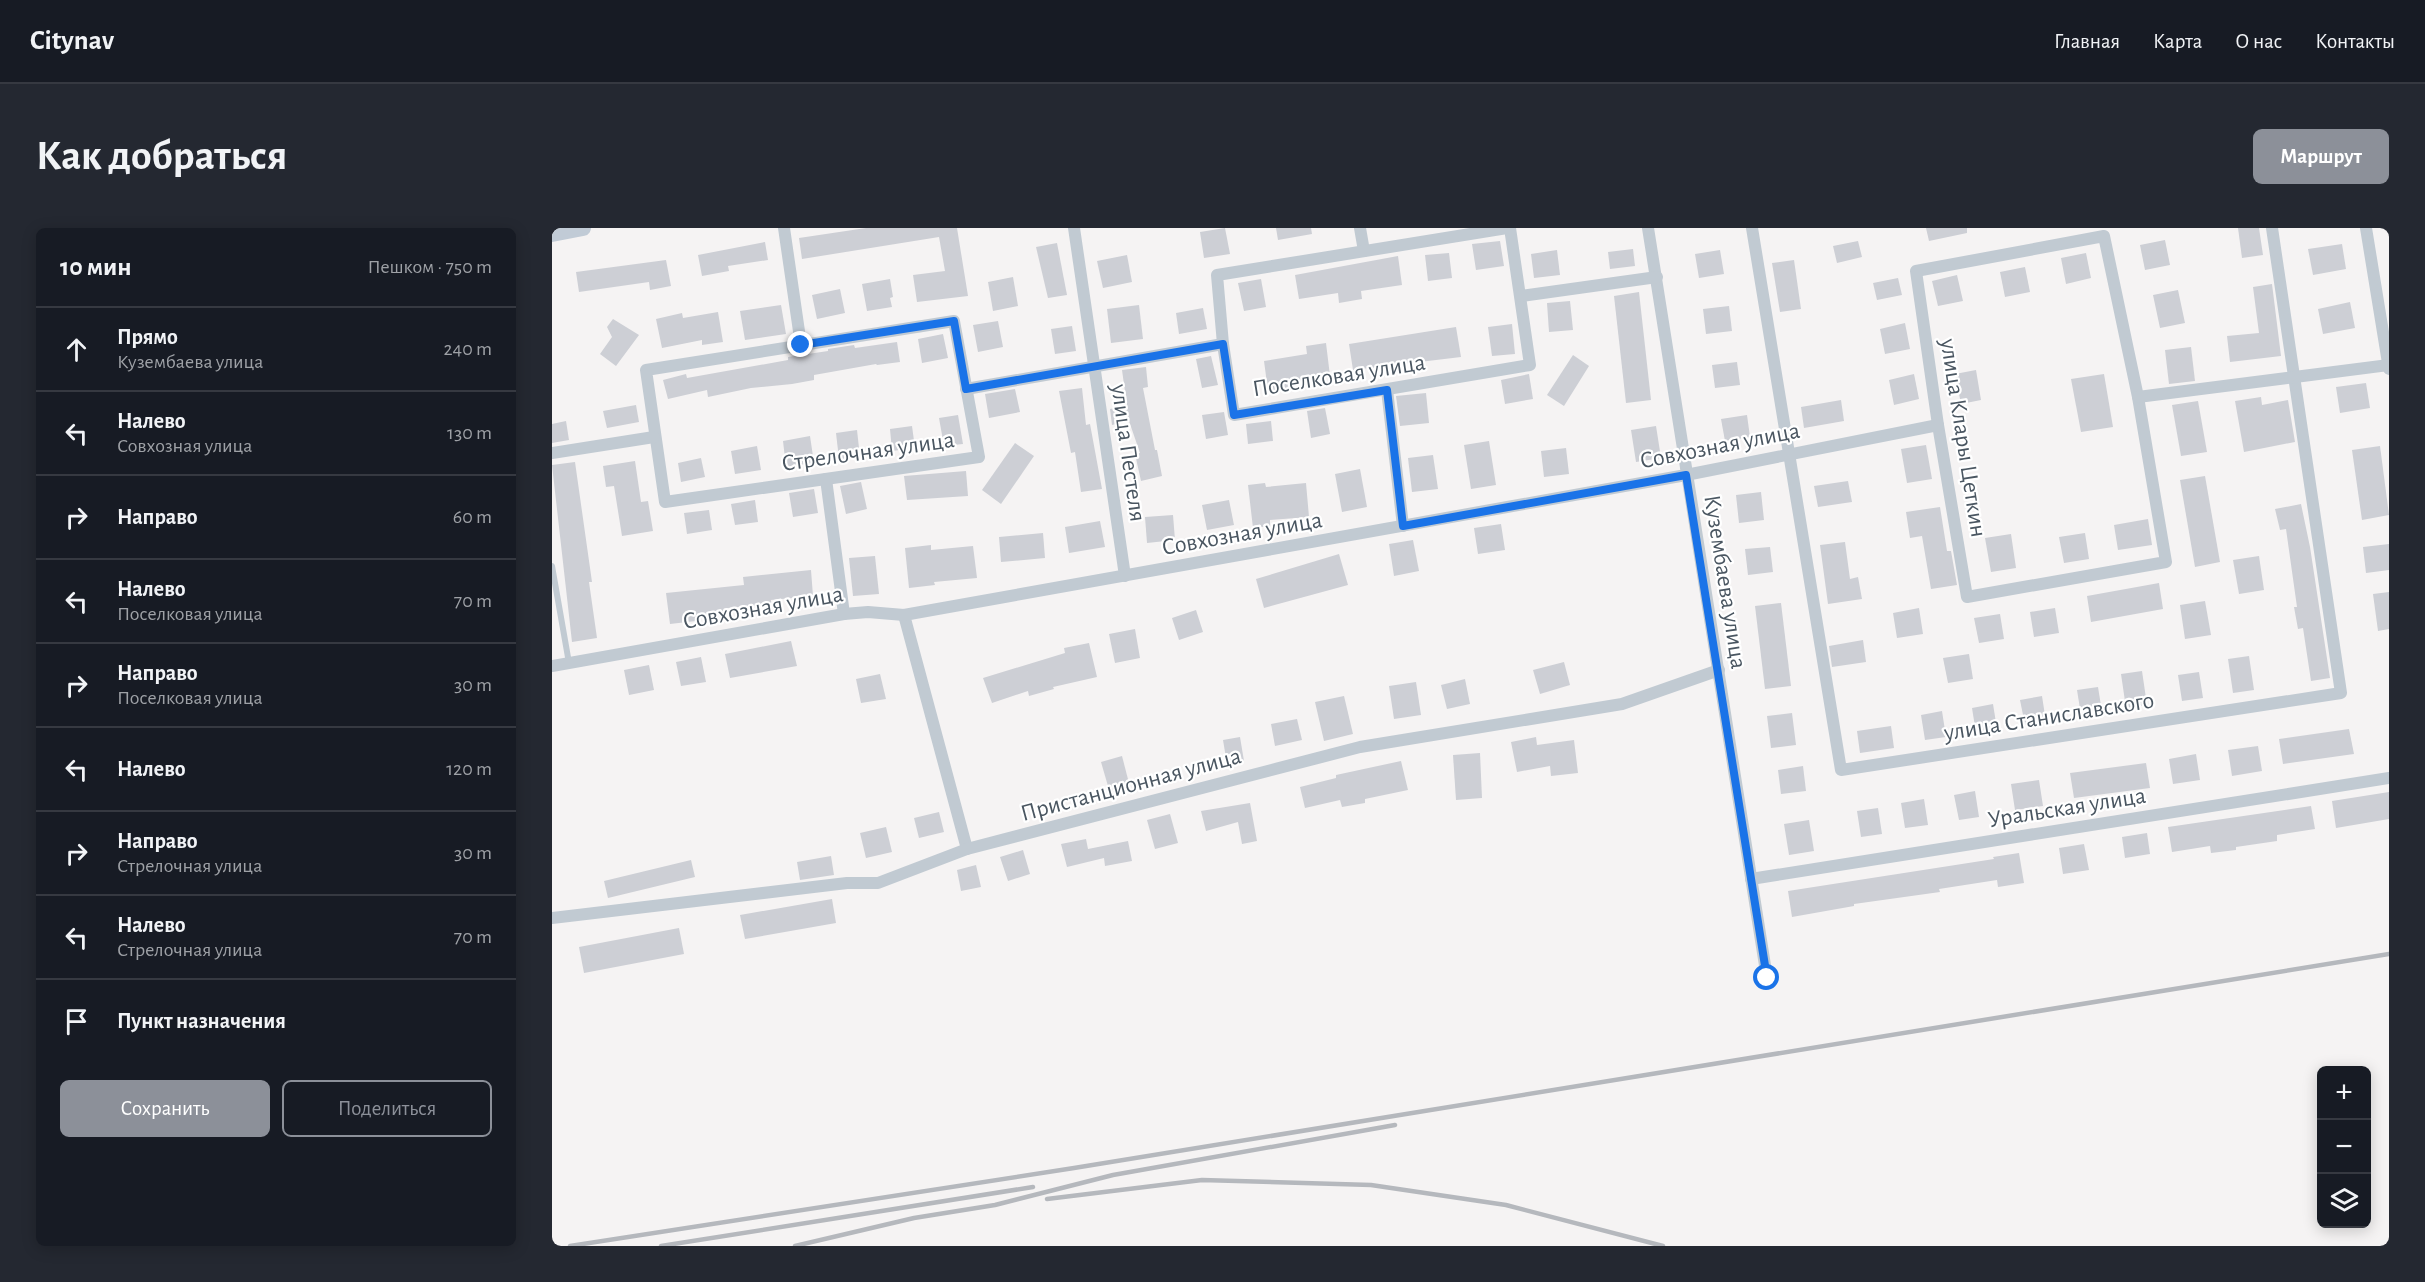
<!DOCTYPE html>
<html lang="ru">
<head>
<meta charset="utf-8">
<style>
  :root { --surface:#171b24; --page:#242831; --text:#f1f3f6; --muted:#9ea1a6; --line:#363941; --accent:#8c9099 }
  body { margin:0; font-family:"Alegreya Sans",sans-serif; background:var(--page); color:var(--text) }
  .controls { position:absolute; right:18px; bottom:18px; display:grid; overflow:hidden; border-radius:9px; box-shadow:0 3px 15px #0003 }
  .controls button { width:54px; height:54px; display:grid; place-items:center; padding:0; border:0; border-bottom:2px solid var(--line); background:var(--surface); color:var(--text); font:30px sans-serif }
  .stop { position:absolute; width:18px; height:18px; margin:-14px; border:4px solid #1a73e8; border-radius:50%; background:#fff }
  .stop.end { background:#1a73e8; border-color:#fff; box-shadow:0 2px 6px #0008 }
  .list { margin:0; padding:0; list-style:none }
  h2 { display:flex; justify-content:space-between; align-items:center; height:78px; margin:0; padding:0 24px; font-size:26px }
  h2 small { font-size:20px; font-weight:400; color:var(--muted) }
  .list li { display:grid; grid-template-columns:39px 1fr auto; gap:18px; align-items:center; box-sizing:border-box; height:84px; padding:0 24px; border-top:2px solid var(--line) }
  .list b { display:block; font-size:22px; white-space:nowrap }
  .list p { margin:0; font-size:20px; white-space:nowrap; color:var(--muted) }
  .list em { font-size:20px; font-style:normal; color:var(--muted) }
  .actions { display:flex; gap:12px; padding:18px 24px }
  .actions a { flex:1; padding:14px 0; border:2px solid var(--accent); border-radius:9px; text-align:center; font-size:21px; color:var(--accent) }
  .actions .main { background:var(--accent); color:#fff }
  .icon { flex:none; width:33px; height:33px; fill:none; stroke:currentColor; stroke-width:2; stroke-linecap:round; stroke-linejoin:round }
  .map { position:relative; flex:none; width:1837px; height:1018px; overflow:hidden; border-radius:9px }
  header { display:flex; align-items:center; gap:36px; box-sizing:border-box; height:84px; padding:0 30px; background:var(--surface); border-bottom:2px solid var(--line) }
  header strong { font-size:28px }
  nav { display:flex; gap:33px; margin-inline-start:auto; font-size:21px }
  .intro { display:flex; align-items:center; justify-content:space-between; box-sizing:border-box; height:144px; padding:0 36px }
  h1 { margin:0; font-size:42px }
  .button { padding:15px 27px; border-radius:9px; background:var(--accent); color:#fff; font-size:21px; font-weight:700 }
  main { display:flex; gap:36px; padding:0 36px }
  aside { flex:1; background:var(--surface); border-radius:9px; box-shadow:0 3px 15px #0003 }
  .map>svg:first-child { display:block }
  .building { fill:#cdcfd5 }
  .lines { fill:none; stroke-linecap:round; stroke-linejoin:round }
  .service { stroke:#c1cad2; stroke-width:6 }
  .minor { stroke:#c1cad2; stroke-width:12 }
  .secondary { stroke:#c1cbd6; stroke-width:16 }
  .rail { stroke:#b5b8bd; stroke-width:4.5 }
  .route { stroke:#1a73e8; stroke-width:8 }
  .labels { text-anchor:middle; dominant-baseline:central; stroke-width:4.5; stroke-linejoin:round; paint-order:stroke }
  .street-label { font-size:24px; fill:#4a5661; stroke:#fff }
</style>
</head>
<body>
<header>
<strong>Citynav</strong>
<nav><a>Главная</a><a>Карта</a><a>О нас</a><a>Контакты</a></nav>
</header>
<div class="intro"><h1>Как добраться</h1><a class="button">Маршрут</a></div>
<main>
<aside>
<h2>10 мин<small>Пешком · 750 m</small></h2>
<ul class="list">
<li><svg class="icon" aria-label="ahead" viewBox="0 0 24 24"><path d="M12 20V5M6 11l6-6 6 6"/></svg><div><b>Прямо</b><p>Кузембаева улица</p></div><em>240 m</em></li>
<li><svg class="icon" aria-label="left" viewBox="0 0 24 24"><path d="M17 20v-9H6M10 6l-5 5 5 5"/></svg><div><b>Налево</b><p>Совхозная улица</p></div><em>130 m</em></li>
<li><svg class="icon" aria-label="right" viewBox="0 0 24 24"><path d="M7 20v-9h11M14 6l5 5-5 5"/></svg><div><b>Направо</b></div><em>60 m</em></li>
<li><svg class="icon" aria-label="left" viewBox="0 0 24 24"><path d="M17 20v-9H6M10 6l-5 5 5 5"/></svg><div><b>Налево</b><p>Поселковая улица</p></div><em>70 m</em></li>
<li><svg class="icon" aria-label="right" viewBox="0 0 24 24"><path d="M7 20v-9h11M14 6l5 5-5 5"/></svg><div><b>Направо</b><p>Поселковая улица</p></div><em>30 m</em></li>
<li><svg class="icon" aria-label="left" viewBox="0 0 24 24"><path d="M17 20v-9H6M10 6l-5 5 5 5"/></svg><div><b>Налево</b></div><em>120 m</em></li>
<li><svg class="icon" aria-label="right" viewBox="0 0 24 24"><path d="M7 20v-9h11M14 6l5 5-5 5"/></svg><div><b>Направо</b><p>Стрелочная улица</p></div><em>30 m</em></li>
<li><svg class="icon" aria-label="left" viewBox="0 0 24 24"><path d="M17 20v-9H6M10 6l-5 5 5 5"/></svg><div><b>Налево</b><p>Стрелочная улица</p></div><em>70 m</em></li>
<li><svg class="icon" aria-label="arrive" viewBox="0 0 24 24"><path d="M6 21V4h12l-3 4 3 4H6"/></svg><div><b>Пункт назначения</b></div></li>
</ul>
<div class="actions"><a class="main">Сохранить</a><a>Поделиться</a></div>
</aside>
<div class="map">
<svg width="1837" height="1018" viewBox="0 0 1837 1018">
  <rect width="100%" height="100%" fill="#f5f3f3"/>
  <g class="building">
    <polygon points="314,0 405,0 416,68 365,74 361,47 393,43 387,9 250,31 247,10"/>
    <polygon points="673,0 678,26 652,30 648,4"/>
    <polygon points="724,0 759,0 760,6 726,12"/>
    <polygon points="1374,0 1415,0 1415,5 1377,13"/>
    <polygon points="1686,0 1707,0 1711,27 1690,30"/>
    <polygon points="1613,12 1618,37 1593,42 1588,17"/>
    <polygon points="948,13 952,38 924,42 920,16"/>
    <polygon points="1306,13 1310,29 1285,35 1281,18"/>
    <polygon points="213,14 216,32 176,38 177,43 150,48 146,27"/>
    <polygon points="505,15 515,67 496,70 484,19"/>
    <polygon points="1790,16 1794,41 1761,47 1756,21"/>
    <polygon points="1081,21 1083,38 1058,41 1056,24"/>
    <polygon points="1005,22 1008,47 982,50 979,26"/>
    <polygon points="1168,22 1172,46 1147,50 1143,26"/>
    <polygon points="897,25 900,50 876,53 873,27"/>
    <polygon points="1534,25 1539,50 1514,56 1509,30"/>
    <polygon points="575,27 580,54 551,60 545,33"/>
    <polygon points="846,28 850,57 809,63 810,71 787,75 786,65 747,71 743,47"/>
    <polygon points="114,32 119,58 98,62 97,54 27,64 24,44"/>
    <polygon points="1242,32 1249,81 1228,84 1220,35"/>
    <polygon points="1473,39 1478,64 1453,69 1448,44"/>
    <polygon points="1405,47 1411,73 1386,78 1380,53"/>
    <polygon points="461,49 466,78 441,83 436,54"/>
    <polygon points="1346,50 1350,67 1325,72 1321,55"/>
    <polygon points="338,51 341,69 338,70 340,79 315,83 310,56"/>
    <polygon points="709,51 714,79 692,83 686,55"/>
    <polygon points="1720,56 1729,128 1678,134 1675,108 1707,105 1701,59"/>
    <polygon points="288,61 293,85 265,91 260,67"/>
    <polygon points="1626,62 1633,95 1608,100 1601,67"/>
    <polygon points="1087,64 1099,172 1074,175 1062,68"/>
    <polygon points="1018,73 1021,102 997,104 995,75"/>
    <polygon points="1798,74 1803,100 1771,106 1766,81"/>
    <polygon points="229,77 234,106 193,112 188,83"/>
    <polygon points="587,77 591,111 559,115 555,81"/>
    <polygon points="1177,78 1180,103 1154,106 1151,81"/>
    <polygon points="651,80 655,101 627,106 624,85"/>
    <polygon points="166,84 171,114 150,117 150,112 110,120 104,91 130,85 131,90"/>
    <polygon points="61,91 87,107 64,138 48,126 60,109 55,99"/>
    <polygon points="446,93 451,119 426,124 421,97"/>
    <polygon points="1353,95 1358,121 1333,126 1328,101"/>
    <polygon points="960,96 963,126 940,128 936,99"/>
    <polygon points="520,98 524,123 503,126 499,101"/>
    <polygon points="904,99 909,129 801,142 797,116"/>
    <polygon points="391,106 396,130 370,135 366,111"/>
    <polygon points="345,114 348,134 325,137 324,136 262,147 262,152 240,156 199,160 156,169 155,162 116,171 111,152 134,146 135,150 236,132 236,129 276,123 276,121 302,117 303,120"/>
    <polygon points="774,115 778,148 740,154 741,159 716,163 712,133 755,126 754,118"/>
    <polygon points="1639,119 1643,153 1617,156 1613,122"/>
    <polygon points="1021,127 1037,138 1012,178 995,167"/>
    <polygon points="659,128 666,157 650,160 644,131"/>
    <polygon points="1185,134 1188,157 1163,160 1160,137"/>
    <polygon points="594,139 596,159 591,160 603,222 605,222 610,248 589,253 583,226 588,225 577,193 560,197 558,181 575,178 570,142"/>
    <polygon points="1424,142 1429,172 1409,176 1403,146"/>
    <polygon points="977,146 981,171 953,176 949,152"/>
    <polygon points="1362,146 1367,171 1342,177 1337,152"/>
    <polygon points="1552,146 1561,199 1529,204 1519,151"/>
    <polygon points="1814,155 1818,180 1788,185 1784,159"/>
    <polygon points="530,160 534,197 538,196 550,261 529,264 523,224 519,225 507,163"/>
    <polygon points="463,161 468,184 437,190 433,166"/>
    <polygon points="874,165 877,195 848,198 844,168"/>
    <polygon points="1709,169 1710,177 1736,172 1743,214 1692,224 1683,173"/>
    <polygon points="1289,172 1292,193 1252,200 1249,179"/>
    <polygon points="1646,173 1655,224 1629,228 1620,177"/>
    <polygon points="84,177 87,194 55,200 51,183"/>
    <polygon points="773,180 778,206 759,210 755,183"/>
    <polygon points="672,184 676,207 654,211 650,187"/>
    <polygon points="406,187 411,216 392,218 387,190"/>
    <polygon points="1195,187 1198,209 1173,213 1169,191"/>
    <polygon points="14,193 17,212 0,215 0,196"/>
    <polygon points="719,193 721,213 696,216 694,196"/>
    <polygon points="360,198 363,220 340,223 338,201"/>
    <polygon points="1104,198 1109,230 1084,234 1079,202"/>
    <polygon points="305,202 308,229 287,231 284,205"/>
    <polygon points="258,208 262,235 234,239 231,213"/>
    <polygon points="937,213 944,257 919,261 912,217"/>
    <polygon points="463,215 482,228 449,276 430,262"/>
    <polygon points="1374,217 1380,251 1355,255 1349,221"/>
    <polygon points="205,218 209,242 183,246 179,223"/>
    <polygon points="1828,218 1837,287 1810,292 1800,222"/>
    <polygon points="1014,220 1017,246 992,249 989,223"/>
    <polygon points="881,227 886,261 860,264 856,230"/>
    <polygon points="149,230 153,249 129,254 126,235"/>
    <polygon points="83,233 89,274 96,273 101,303 70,308 62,258 54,259 51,238"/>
    <polygon points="23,234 40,354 37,354 45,410 20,414 0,237"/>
    <polygon points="808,241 815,279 790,284 783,246"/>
    <polygon points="414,243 416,268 355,272 352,248"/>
    <polygon points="1653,248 1668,334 1643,339 1628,252"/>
    <polygon points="1296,253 1300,274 1266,279 1262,258"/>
    <polygon points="309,254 315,281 294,286 288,258"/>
    <polygon points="713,255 714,259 754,255 757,289 718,292 718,298 701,300 696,257"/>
    <polygon points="262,261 266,285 241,289 237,265"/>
    <polygon points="1209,264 1212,292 1187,295 1184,267"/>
    <polygon points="203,272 206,294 183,297 179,276"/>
    <polygon points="677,272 682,297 655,302 650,277"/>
    <polygon points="1749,276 1758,319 1778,450 1759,453 1751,400 1746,401 1742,379 1745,379 1734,301 1728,302 1723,281"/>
    <polygon points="1388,279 1395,323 1399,323 1405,357 1379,361 1370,308 1358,310 1354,284"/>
    <polygon points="157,282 160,302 135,306 132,285"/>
    <polygon points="621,287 623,312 595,315 593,289"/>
    <polygon points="1596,291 1600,317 1566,322 1562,297"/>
    <polygon points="548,293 553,319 517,325 513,299"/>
    <polygon points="949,296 953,322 926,326 922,300"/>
    <polygon points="491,305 493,330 449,334 447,309"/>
    <polygon points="1533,305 1537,331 1512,335 1507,309"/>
    <polygon points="1459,306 1464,340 1439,344 1433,310"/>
    <polygon points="861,312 867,343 842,348 837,316"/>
    <polygon points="1293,314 1298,351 1306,349 1310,371 1276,376 1268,317"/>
    <polygon points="1837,316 1837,342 1814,345 1811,319"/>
    <polygon points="379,317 379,322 421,318 425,350 382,354 383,357 357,360 353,320"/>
    <polygon points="1218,319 1221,344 1196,347 1193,321"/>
    <polygon points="787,326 796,357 712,380 704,351"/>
    <polygon points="323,328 327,366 301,368 297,330"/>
    <polygon points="1707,328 1712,362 1687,366 1681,332"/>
    <polygon points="259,342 261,368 219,372 219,376 176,380 177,386 143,390 144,393 118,396 114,365 192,357 191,349"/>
    <polygon points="1607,355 1611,381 1539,394 1535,368"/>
    <polygon points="1837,364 1837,401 1826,403 1821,366"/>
    <polygon points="1653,373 1659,407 1633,411 1628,377"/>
    <polygon points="1229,375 1239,458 1213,461 1203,378"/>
    <polygon points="1367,380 1371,406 1345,410 1341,385"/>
    <polygon points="1503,380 1507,405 1482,409 1478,384"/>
    <polygon points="644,382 651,404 627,412 620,390"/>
    <polygon points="1448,386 1452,411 1427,415 1422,390"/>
    <polygon points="583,401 588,430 563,435 557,406"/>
    <polygon points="1311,412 1314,434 1280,439 1277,418"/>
    <polygon points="239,413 245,438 178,450 173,426"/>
    <polygon points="537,415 545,449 501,459 502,461 477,468 476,463 440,475 431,450 513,425 512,420"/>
    <polygon points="1417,426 1421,451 1396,455 1391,430"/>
    <polygon points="1697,428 1702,462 1681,465 1676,431"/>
    <polygon points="149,429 154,454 129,458 124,434"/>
    <polygon points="1012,434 1018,457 988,466 981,442"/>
    <polygon points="97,437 102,462 77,467 72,442"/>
    <polygon points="1590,443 1595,477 1574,480 1569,446"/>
    <polygon points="1647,444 1651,470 1630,473 1626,447"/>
    <polygon points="328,446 334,471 309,475 304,451"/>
    <polygon points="913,451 918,476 895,481 889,457"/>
    <polygon points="864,454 869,487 842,491 837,458"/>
    <polygon points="1546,459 1550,484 1529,487 1525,462"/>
    <polygon points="792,468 801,506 772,513 763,474"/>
    <polygon points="1490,468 1494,494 1473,497 1468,472"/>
    <polygon points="1441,476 1445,501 1424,505 1420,480"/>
    <polygon points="1390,483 1394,509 1373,512 1369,487"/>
    <polygon points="1240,485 1244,517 1219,520 1215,488"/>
    <polygon points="745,491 750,512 723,518 719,496"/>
    <polygon points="1339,498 1342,520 1308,525 1305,503"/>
    <polygon points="1797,501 1802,526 1731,536 1727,511"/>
    <polygon points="688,509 692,533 675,536 671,512"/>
    <polygon points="984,509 985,517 1022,512 1026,545 999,548 998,538 965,544 959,514"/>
    <polygon points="1706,518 1710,543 1680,548 1676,522"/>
    <polygon points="928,525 930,570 904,572 901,527"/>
    <polygon points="1644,526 1648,552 1621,556 1617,531"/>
    <polygon points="570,528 578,559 558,565 549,534"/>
    <polygon points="849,533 856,562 813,571 813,575 790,579 788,572 753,580 748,559 784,550 784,547"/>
    <polygon points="1594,535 1598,560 1522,570 1518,545"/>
    <polygon points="1251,538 1254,563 1229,566 1226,542"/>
    <polygon points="1487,552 1491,578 1463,582 1459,556"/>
    <polygon points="1423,563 1427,589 1407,592 1402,567"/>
    <polygon points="1837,564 1837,591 1784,600 1780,573"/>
    <polygon points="1372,571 1376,597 1353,600 1349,575"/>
    <polygon points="698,575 705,613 690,616 686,594 654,603 649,583"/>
    <polygon points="1759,578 1763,601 1725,607 1725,613 1684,619 1684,622 1659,625 1658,618 1620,624 1616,599"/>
    <polygon points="1326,580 1330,606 1309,609 1305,583"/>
    <polygon points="387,584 392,604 367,610 362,590"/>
    <polygon points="618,586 626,615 603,621 595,592"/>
    <polygon points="1257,592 1262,623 1237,627 1232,596"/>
    <polygon points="334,599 340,624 314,630 308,605"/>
    <polygon points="1595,605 1598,626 1573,630 1570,609"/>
    <polygon points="534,611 536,621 576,613 580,633 553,638 552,630 515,639 509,616"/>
    <polygon points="1532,616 1537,642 1511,646 1507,620"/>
    <polygon points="471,622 478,646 456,653 448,629"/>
    <polygon points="1467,625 1472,655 1446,659 1445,652 1387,661 1388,664 1302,676 1302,678 1240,689 1236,663 1442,631 1441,629"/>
    <polygon points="279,628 282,647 248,652 245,634"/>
    <polygon points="139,632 143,649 56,670 52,653"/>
    <polygon points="424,637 429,659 409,663 405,642"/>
    <polygon points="280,671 284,695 193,711 188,687"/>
    <polygon points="127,700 132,726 32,745 27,719"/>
  </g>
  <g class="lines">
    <polyline class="service" points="0,338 17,435"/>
    <g class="minor">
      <polyline points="232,0 249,117"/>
      <polyline points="522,0 573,348"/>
      <polyline points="808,0 812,23"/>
      <polyline points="955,0 665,47 671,116 682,187 978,137 958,0"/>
      <polyline points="1096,0 1215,750"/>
      <polyline points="1200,0 1289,542 1789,465 1720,0"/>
      <polyline points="1814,0 1837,141"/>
      <polygon points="1552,8 1586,169 1614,334 1415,369 1386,197 1364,43"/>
      <polyline points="969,68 1105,49"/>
      <polygon points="402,93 427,229 113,274 94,142"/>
      <polyline points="414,161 671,116"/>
      <polyline points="835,162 851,298"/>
      <polyline points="1586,169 1837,137"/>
      <polyline points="0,225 102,209"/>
      <polyline points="274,251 292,386"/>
      <polyline points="352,387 415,621"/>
      <polyline points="0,438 292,386 316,384 352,387 1134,247 1386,197"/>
      <polyline points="1199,651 1837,550"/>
      <polyline points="0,690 295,655 326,655 415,621 808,519 1070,476 1167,442"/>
    </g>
    <polyline class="secondary" points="0,6 31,0"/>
    <g class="rail">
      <polyline points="495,971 650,952 819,957 954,977 1111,1018"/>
      <polyline points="18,1018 522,940 1837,726"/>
      <polyline points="109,1018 481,959"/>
      <polyline points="243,1018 362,990 443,977 561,947 843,897"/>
    </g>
  </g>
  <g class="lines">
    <polyline class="route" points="249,117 402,93 414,161 671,116 682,187 835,162 851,298 1134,247 1215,750"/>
  </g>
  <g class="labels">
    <g class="street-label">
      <text transform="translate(787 148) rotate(-9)">Поселковая улица</text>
      <text transform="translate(1411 210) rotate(81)">улица Клары Цеткин</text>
      <text transform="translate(1168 218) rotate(-11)">Совхозная улица</text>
      <text transform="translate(316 224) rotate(-8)">Стрелочная улица</text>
      <text transform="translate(576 225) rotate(82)">улица Пестеля</text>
      <text transform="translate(690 306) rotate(-10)">Совхозная улица</text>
      <text transform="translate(1173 354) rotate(81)">Кузембаева улица</text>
      <text transform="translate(211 380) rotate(-10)">Совхозная улица</text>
      <text transform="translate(1497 489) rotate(-9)">улица Станиславского</text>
      <text transform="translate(579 557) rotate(-15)">Пристанционная улица</text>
      <text transform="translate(1515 580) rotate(-9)">Уральская улица</text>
    </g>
  </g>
</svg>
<div class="controls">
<button>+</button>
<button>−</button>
<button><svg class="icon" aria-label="layers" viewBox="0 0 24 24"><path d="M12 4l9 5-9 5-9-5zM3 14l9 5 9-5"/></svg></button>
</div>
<div class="stop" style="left:1215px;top:750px"></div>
<div class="stop end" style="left:249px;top:117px"></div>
</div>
</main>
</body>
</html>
